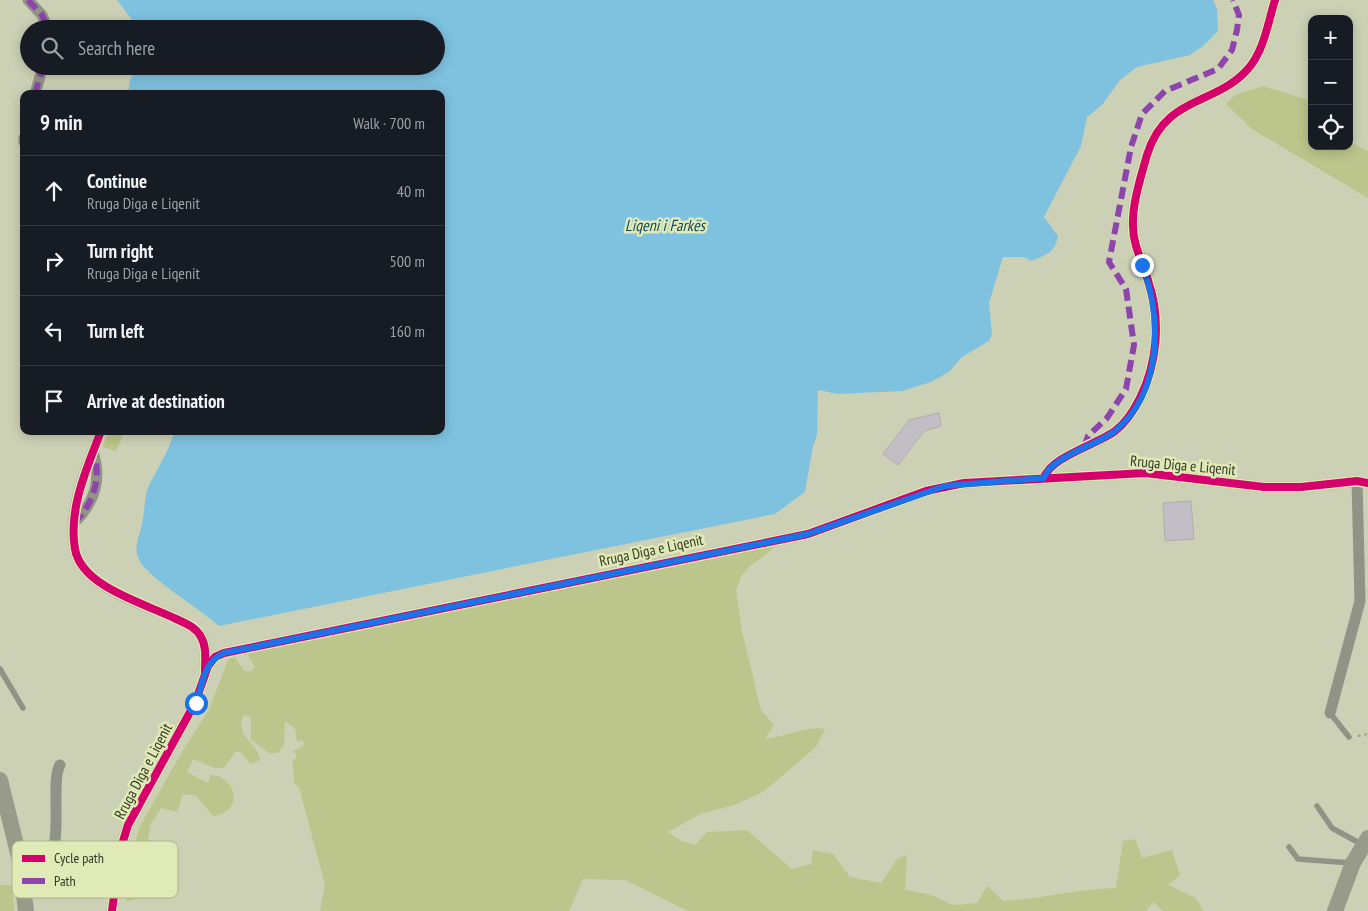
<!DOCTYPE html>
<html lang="en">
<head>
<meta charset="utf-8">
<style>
  :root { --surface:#171b24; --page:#242831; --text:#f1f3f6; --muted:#9ea1a6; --line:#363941 }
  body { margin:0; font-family:"PT Sans Narrow",sans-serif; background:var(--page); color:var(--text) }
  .controls { position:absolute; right:15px; top:15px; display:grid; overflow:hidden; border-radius:10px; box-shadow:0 2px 12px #0003 }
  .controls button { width:45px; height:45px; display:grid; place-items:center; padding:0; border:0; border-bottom:1px solid var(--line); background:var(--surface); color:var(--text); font:25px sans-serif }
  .stop { position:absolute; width:15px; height:15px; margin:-11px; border:4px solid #1a73e8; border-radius:50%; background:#fff }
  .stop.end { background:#1a73e8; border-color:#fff; box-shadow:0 1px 5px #0008 }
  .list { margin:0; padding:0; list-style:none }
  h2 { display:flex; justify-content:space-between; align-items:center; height:65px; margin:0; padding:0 20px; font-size:21px }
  h2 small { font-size:16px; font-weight:400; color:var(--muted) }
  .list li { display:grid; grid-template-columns:32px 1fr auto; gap:15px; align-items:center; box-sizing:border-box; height:70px; padding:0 20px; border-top:1px solid var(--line) }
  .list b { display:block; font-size:19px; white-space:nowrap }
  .list p { margin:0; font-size:16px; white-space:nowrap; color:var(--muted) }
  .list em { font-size:16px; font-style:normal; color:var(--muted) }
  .icon { flex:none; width:28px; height:28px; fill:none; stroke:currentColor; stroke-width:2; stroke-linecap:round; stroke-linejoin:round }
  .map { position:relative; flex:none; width:1368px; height:911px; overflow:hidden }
  .search { position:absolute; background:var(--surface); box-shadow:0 2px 12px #0003; left:20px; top:20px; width:425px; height:55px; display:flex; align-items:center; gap:12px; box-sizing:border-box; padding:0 18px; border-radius:28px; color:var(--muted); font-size:19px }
  .panel { position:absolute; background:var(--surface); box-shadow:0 2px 12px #0003; left:20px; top:90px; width:425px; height:345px; border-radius:10px }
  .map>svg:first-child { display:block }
  .green { fill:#bcc58b }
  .water { fill:#7ec2e0 }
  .building { fill:#c2bec6; stroke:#aeaeab }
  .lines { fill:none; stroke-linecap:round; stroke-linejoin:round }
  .path { stroke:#959989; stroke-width:2; stroke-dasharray:2.5 4; stroke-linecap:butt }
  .lane { stroke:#909386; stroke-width:5.5 }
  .street { stroke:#909386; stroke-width:11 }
  .secondary { stroke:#989b8a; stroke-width:16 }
  .quiet { stroke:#8e44ad; stroke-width:6; stroke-dasharray:12 6; stroke-linecap:butt }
  .cycleway-casing { stroke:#e0eab6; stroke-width:11 }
  .cycleway { stroke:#d6006c; stroke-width:8 }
  .route { stroke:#1a73e8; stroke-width:6 }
  .labels { text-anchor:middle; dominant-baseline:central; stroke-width:5; stroke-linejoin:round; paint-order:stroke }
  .street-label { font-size:15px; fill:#333722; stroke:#e0eab6 }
  .water-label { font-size:16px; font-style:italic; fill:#144864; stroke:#e0eab6 }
  .key { fill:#e0eab6; stroke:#acb48a; stroke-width:1 }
  .key-label { font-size:14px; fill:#333722 }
</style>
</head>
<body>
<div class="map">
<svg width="1368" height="911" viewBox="0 0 1368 911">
  <rect width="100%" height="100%" fill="#ccd1b5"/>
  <g class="green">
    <polygon points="1263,86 1312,101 1312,146 1349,146 1349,129 1353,144 1368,151 1368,198 1252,129 1226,104 1235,95"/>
    <polygon points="109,431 125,431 116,451 103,447"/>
    <path d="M 780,543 L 749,567 L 741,576 L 736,591 L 742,631 L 761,710 L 774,725 L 765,739 C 783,737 808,725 825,729 L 816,747 L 763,792 L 734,805 L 700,814 L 668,832 L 682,841 L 695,845 L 707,832 L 747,830 L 792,869 L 811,864 L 813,850 L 833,854 L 850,877 L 881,883 L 898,858 L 907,855 L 905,890 L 929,894 L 953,905 L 977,903 L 987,886 L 1003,901 C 1041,899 1077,889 1116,888 L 1123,841 L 1135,839 L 1142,858 L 1172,850 L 1180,875 L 1168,885 L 1196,898 L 1203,911 L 1163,911 L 1153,902 L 1146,911 L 688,911 L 625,880 L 583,879 L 569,911 L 320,911 L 325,885 L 299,787 L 294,783 C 295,775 292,768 293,760 L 297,758 L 294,751 L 305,744 L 302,741 L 297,741 L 295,728 L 285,721 L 284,744 L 278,753 L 269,753 L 251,740 L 251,717 L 244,715 C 233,736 258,742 260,760 L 251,764 L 240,752 L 235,752 L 224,768 L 215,768 L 193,759 L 187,772 L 208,783 L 211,775 C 234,775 247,811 213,816 L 196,796 L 183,794 L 177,812 L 161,808 L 150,825 L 146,859 L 138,861 L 135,900 L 126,901 L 131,858 L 139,828 L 183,750 L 209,710 L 228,660 L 234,657 L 245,671 L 251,671 L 255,667 L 248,655 L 249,652 Z"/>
    <polygon points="0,885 12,885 14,911 0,911"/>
  </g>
  <path class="water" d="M 117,0 L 1213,0 L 1217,9 L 1218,31 L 1203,46 L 1190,55 L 1137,67 L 1120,80 L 1102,105 L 1087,117 L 1081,146 L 1044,217 L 1058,236 C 1055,253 1046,255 1031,261 L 1024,257 L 1003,257 L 989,303 L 992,334 L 989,341 L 962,357 L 949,372 L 931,382 L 902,391 L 838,394 L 818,390 L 817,435 L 813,446 L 805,492 L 775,514 L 219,626 C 195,605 166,590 144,567 C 131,552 138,541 142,524 C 145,511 144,495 150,483 C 159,467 169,449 175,431 L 441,431 L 441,94 L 128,94 L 130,80 L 137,66 L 436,66 L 436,29 L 139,29 Z"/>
  <g class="building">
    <polygon points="939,413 941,426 924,431 898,465 883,454 909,420"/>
    <polygon points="1191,501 1194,539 1165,541 1163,503"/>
  </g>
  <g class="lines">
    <polyline class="path" points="1358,736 1368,734"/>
    <g class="lane">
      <polyline points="0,669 23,708"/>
      <polyline points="1330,713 1349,737"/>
      <polyline points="1317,806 1332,828 1363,845"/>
      <polyline points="1289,847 1298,859 1351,863"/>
    </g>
    <g class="street">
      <polyline points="28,0 42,15 48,29"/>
      <polyline points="35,94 43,66"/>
      <polyline points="24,138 24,142"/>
      <path d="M 101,431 C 87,467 67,510 75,550 C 82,586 141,603 172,617 C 182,621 193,626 200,635 C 207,645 205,658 205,669"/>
      <path d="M 1044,478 C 1050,457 1098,444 1115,431 C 1126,423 1134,410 1140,398 C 1157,364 1161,320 1149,284 C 1144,264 1133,247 1133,226 C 1132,204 1141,176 1147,155 C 1165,96 1214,106 1247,70 C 1264,52 1268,22 1275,0"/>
      <path d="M 74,523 C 95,502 102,480 93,452"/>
      <polyline points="1330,713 1360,601 1357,481"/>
      <path d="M 20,861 L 35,860 L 52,853 C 61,829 51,778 60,765"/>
      <polyline points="112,911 120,851 128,825 195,703 208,666 215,657 224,653 808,534 926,491 964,483 1145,473 1264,487 1301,487 1357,481 1368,483"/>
    </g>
    <g class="secondary">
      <polyline points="0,780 20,861 26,911"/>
      <polyline points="1335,911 1353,863 1368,838"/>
    </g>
    <g class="quiet">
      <polyline points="28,0 42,15 48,29"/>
      <polyline points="35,94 43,66"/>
      <polyline points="24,138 24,142"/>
      <polyline points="1084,447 1088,436 1107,418 1126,389 1134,345 1126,289 1109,262 1131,147 1142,114 1165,91 1218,69 1232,50 1237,30 1239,15 1233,0"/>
      <path d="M 74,523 C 94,503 101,480 94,453"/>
    </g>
    <g class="cycleway-casing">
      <g id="cycleway">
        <path d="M 101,431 C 87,468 68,509 75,549 C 81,586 143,603 174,618 C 183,622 196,627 201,637 C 207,647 205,660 205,671"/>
        <path d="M 1044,478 C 1050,457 1098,444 1115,431 C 1126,423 1134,410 1140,398 C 1157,364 1161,320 1149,284 C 1144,264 1133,247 1133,226 C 1132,204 1141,176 1147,155 C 1165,96 1214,106 1247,70 C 1264,52 1268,22 1275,0"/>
        <polyline points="112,911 120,851 128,825 195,703 208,666 215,657 224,653 808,534 926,491 964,483 1145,473 1264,487 1301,487 1357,481 1368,483"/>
      </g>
    </g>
    <use href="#cycleway" class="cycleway"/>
  </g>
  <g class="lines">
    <path class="route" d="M 196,703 C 203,684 203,662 224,653 L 808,534 L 945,486 L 1044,478 C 1050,457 1098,445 1115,431 C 1163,392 1162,316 1142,265"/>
  </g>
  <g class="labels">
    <g class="street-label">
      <text transform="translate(1183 465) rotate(5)">Rruga Diga e Liqenit</text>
      <text transform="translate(651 550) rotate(-12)">Rruga Diga e Liqenit</text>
      <text transform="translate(143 771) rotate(-62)">Rruga Diga e Liqenit</text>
    </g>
    <g class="water-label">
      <text x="665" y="225">Liqeni i Farkës</text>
    </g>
  </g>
  <rect x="12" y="841" width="166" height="57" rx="8" class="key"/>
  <rect x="22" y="855" width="23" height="7" fill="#d6006c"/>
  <rect x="22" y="878" width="23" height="6" fill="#8e44ad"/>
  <g class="key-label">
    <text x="54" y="863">Cycle path</text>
    <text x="54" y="886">Path</text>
  </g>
</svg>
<div class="controls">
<button>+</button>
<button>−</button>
<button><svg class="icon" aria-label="locate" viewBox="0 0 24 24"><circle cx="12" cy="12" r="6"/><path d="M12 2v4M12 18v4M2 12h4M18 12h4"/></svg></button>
</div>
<div class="stop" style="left:196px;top:703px"></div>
<div class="stop end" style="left:1142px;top:265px"></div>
<div class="search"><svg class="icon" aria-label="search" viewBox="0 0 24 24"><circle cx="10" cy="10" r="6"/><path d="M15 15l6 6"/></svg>Search here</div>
<section class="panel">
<h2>9 min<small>Walk · 700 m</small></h2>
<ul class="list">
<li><svg class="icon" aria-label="ahead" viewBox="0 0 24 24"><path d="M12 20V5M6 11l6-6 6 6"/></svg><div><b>Continue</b><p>Rruga Diga e Liqenit</p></div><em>40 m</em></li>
<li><svg class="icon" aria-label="right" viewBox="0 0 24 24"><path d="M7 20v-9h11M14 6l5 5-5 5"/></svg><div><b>Turn right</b><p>Rruga Diga e Liqenit</p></div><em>500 m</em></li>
<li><svg class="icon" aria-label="left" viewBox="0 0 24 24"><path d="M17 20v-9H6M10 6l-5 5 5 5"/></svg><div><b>Turn left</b></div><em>160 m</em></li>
<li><svg class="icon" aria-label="arrive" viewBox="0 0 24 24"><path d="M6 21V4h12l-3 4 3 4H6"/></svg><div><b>Arrive at destination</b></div></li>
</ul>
</section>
</div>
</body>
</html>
